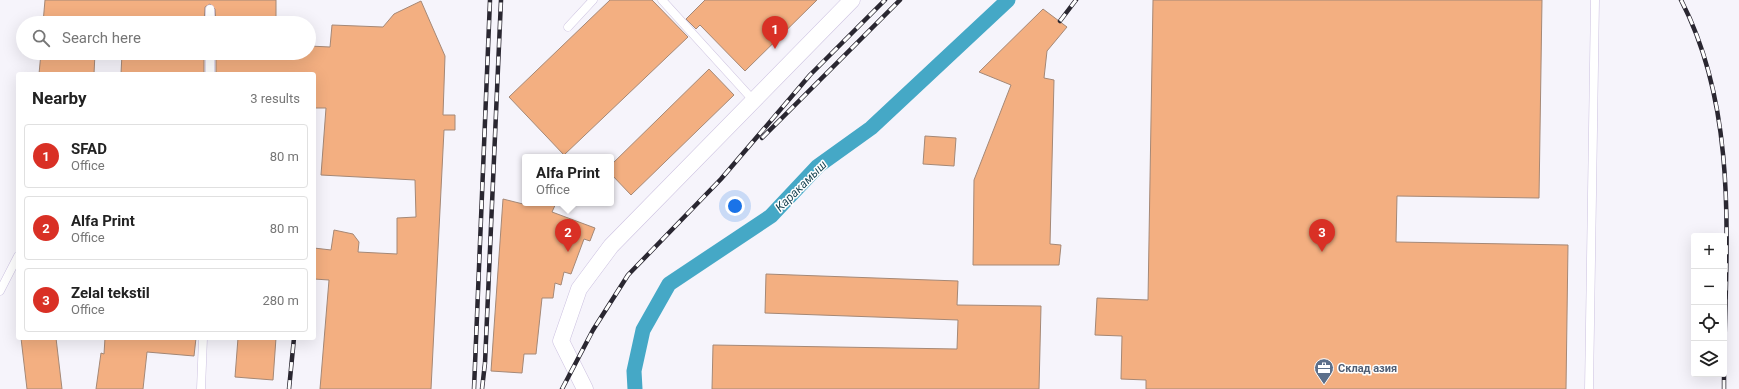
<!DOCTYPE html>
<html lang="en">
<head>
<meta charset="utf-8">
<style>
  :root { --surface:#fff; --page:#f6f6f6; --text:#222; --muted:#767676; --line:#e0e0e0; --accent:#d93025 }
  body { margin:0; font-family:Roboto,sans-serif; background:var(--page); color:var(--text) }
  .controls { position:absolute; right:12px; bottom:12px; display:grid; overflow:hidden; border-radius:4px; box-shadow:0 4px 16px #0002 }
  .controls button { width:36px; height:36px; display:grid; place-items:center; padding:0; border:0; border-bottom:1px solid var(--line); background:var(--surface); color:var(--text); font:20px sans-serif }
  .you { position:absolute; left:735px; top:206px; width:14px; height:14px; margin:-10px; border:3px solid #fff; border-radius:50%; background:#1a73e8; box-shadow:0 0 0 6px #1a73e833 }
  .badge { display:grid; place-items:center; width:26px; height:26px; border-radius:50%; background:var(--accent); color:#fff; font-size:13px; font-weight:700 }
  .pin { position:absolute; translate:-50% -33px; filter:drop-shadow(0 1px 2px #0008) }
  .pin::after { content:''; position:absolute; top:21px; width:14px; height:12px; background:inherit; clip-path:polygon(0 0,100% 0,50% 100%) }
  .popup { position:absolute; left:522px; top:154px; width:92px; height:52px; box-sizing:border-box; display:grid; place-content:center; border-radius:4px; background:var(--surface); filter:drop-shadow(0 1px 3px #0005); font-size:13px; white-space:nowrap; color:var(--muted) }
  .popup b { font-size:15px; color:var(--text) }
  .popup::after { content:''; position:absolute; left:50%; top:100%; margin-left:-8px; border:8px solid transparent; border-top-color:var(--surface) }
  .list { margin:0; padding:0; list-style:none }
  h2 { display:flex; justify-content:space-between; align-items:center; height:52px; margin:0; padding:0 16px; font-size:17px }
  h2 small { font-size:13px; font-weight:400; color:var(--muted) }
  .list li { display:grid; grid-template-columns:26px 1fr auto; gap:12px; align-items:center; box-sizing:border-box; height:64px; margin:0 8px 8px; padding:0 8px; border:1px solid var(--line); border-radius:4px }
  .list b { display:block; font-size:15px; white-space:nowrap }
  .list p { margin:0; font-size:13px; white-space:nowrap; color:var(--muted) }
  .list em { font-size:13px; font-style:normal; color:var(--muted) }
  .icon { flex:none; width:22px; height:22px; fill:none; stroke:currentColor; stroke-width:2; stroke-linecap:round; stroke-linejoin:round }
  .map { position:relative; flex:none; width:1739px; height:389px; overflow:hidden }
  .search { position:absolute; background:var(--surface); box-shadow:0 4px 16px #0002; left:16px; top:16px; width:300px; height:44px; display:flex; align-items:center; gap:10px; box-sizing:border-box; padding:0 14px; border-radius:22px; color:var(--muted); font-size:15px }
  .panel { position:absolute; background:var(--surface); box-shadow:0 4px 16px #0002; left:16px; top:72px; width:300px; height:268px; border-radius:4px }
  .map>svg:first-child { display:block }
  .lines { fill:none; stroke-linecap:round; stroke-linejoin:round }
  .canal { stroke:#45a8c6; stroke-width:15 }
  .building { fill:#f3af81; stroke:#a58876 }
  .lane-casing { stroke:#ccc1e0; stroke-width:9 }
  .street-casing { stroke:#ccc1e0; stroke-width:17 }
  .lane { stroke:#fff; stroke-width:8 }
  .street { stroke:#fff; stroke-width:16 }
  .rail-casing { stroke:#2a2731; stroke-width:4.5 }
  .rail { stroke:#fff; stroke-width:3; stroke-dasharray:9; stroke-linecap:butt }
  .labels { text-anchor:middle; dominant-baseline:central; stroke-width:3; stroke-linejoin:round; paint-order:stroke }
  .service-label { font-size:11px; font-weight:bold; fill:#4e5e75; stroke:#fff; text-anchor:start }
  .water-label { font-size:12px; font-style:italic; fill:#1f4957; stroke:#fff }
</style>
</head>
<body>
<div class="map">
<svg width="1739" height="389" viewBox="0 0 1739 389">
  <rect width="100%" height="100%" fill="#f6f4fb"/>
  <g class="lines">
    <polyline class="canal" points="635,389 634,371 643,330 669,284 771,216 818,166 871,128 1008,0"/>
  </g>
  <g class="building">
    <polygon points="45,0 276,0 276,23 216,23 215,9 210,4 205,7 204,23 43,23"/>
    <polygon points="610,0 652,0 688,37 564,155 509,97"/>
    <polygon points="705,0 817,0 745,71 700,25 696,29 686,19"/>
    <polygon points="1153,0 1542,0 1539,198 1397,196 1396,242 1568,245 1566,389 1146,389 1146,380 1121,379 1122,336 1095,335 1097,298 1148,300"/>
    <polygon points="421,1 445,56 443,115 455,115 455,130 444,130 431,389 320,389 329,280 314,279 314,248 331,250 334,230 353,234 359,242 358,252 397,254 397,218 416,217 415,180 321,175 326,108 314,108 314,74 216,74 216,53 309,53 309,46 330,47 332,25 383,27 394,14"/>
    <polygon points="1043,9 1067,27 1047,51 1044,78 1054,80 1050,244 1061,245 1059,265 973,265 974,180 1011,85 979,72"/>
    <polygon points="41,53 95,53 94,74 39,74"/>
    <polygon points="122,53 204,53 204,74 121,74"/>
    <polygon points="709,69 734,95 631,195 611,174 611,165"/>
    <polygon points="925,136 956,138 954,166 923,164"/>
    <polygon points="503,199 527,205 529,203 556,203 552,212 595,228 590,241 584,239 571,274 564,272 561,285 555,283 553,298 542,298 536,354 524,354 522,373 491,371"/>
    <polygon points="766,274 958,281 957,305 1041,306 1039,389 712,389 713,345 957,349 958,320 765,313"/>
    <polygon points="21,338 56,338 62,389 27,389"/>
    <polygon points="105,338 196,338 194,356 147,352 143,389 96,389 101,353 104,354"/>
    <polygon points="238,338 276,338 273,380 235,377"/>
  </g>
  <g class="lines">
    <g class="lane-casing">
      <g id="lane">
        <polyline points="662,0 753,100"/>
        <polyline points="210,23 210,9"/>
        <polyline points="568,27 593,0"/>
        <polyline points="210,74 210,53"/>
        <polyline points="0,291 18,256"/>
        <polyline points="201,389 203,338"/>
        <polyline points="1589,389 1595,0"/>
      </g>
    </g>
    <g class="street-casing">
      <polyline id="street" points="585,389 561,341 579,289 611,246 852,0"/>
    </g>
    <use href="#lane" class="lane"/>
    <use href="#street" class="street"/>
    <g class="rail-casing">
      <g id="rail">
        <path d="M 1681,0 C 1739,112 1726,244 1724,366"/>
        <polyline points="1060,21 1076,0"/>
        <polyline points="762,138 900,0"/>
        <polyline points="289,389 294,338"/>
        <polyline points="474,389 490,0"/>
        <polyline points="482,389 485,363 501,0"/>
        <polyline points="562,389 593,330 628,275 721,179 810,75 885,0"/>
        <polyline points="1724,389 1724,374"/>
      </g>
    </g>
    <use href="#rail" class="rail"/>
  </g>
  <defs>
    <g id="office-pin" transform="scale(1)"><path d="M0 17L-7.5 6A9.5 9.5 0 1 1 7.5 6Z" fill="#5c6f8a" stroke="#fff"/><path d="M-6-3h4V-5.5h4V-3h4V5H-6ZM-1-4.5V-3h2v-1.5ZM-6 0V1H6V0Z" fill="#fff"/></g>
  </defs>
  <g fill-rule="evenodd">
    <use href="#office-pin" x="1324" y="368"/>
  </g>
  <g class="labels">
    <g class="service-label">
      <text x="1338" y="368">Склад азия</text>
    </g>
    <g class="water-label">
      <text transform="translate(801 186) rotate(-45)">Каракамыш</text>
    </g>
  </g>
</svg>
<div class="controls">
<button>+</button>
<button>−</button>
<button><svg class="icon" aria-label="locate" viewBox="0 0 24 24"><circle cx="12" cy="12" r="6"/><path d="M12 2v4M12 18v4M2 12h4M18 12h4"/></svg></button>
<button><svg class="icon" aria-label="layers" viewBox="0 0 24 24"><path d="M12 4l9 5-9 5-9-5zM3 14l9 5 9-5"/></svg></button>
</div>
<div class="you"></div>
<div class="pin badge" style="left:775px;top:49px">1</div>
<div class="pin badge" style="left:568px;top:252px">2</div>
<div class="popup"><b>Alfa Print</b>Office</div>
<div class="pin badge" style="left:1322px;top:252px">3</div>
<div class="search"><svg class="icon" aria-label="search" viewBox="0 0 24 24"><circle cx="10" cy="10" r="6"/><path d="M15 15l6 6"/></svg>Search here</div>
<section class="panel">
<h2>Nearby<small>3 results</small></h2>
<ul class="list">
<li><span class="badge">1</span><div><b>SFAD</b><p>Office</p></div><em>80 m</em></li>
<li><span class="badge">2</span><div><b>Alfa Print</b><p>Office</p></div><em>80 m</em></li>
<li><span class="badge">3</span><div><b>Zelal tekstil</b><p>Office</p></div><em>280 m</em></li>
</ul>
</section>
</div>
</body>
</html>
